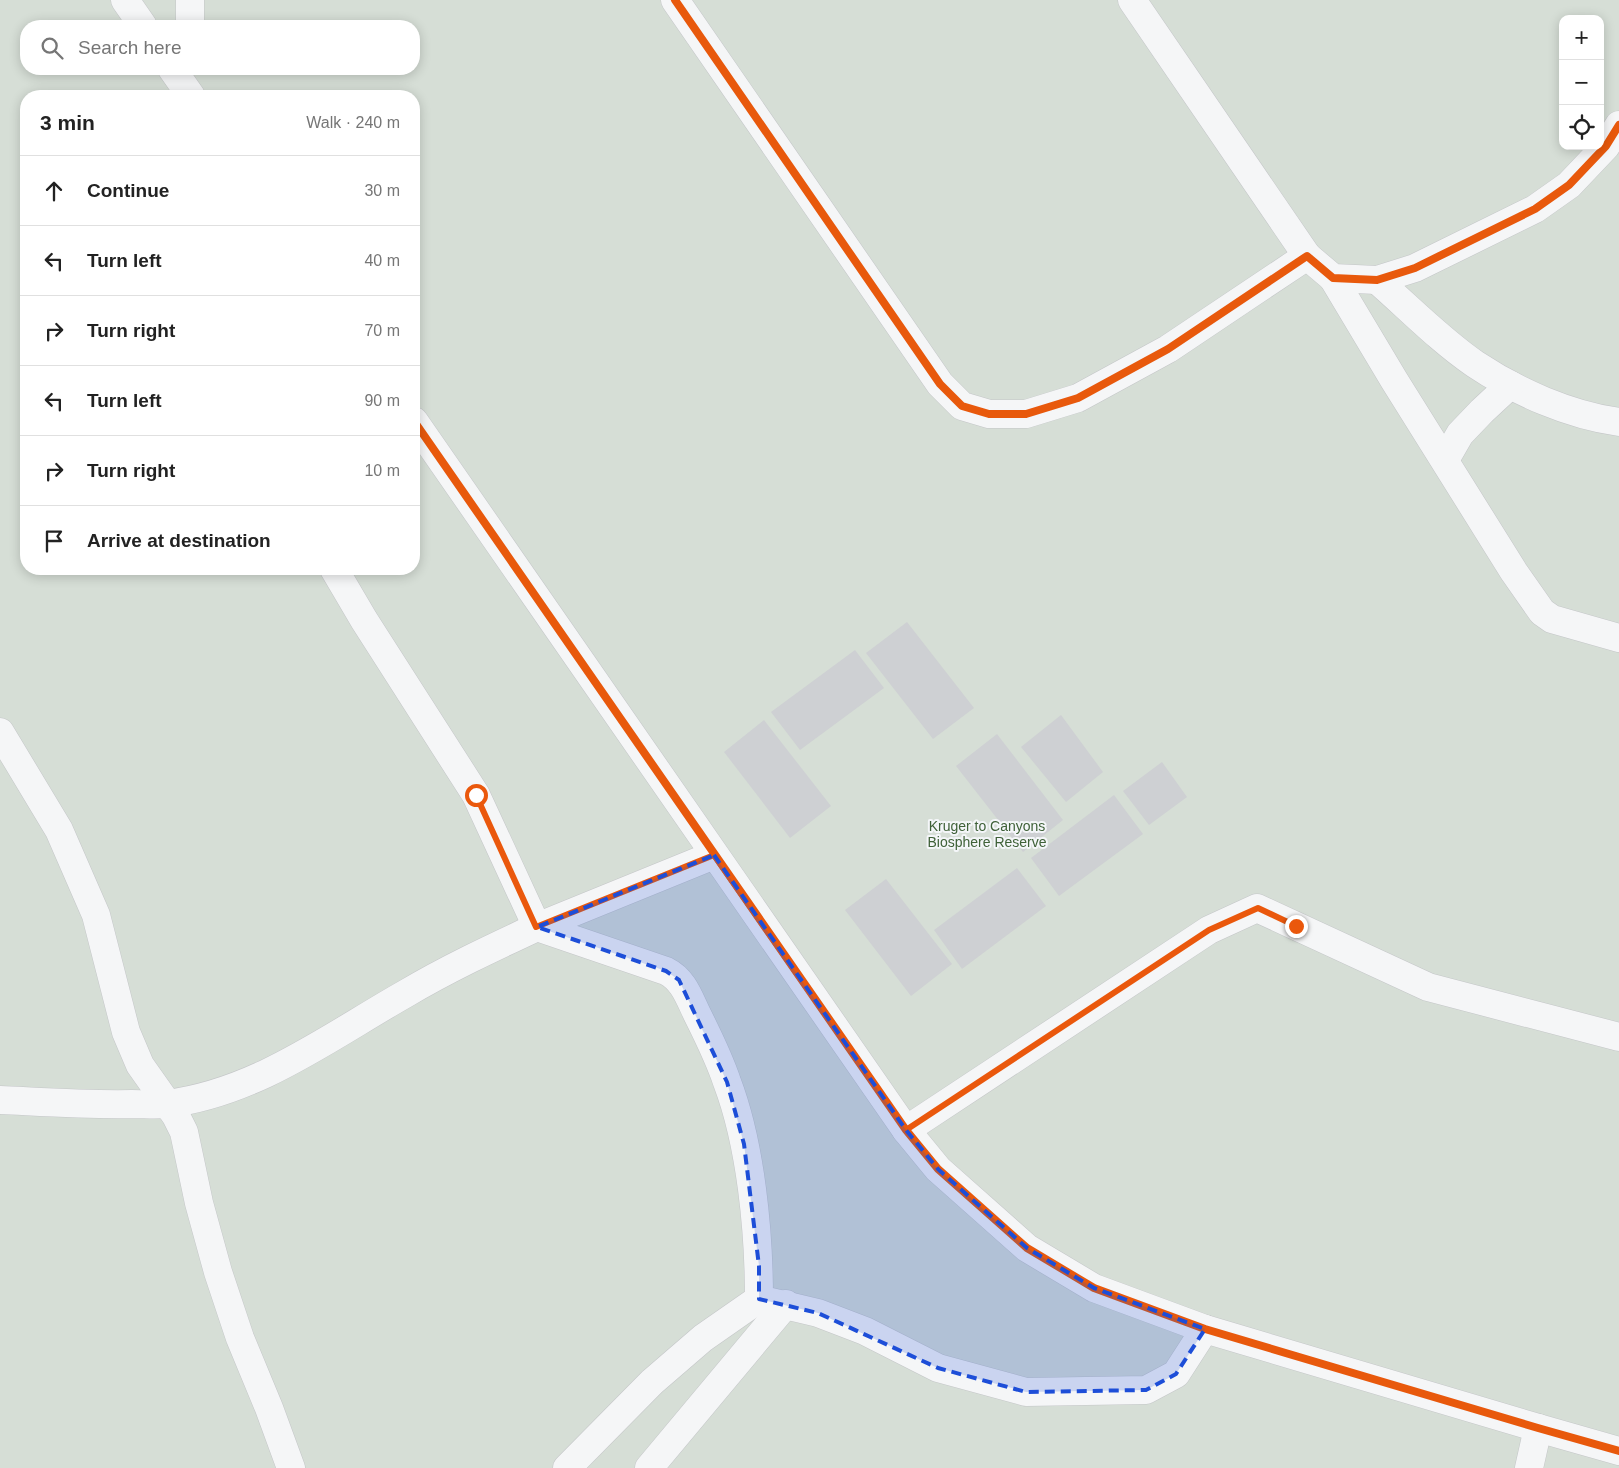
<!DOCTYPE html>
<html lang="en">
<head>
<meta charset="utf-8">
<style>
  :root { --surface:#fff; --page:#f2f2f2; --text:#222; --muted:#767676; --line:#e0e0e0 }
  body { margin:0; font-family:Helvetica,sans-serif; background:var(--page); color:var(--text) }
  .controls { position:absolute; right:15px; top:15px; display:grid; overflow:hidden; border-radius:10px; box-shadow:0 2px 12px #0003 }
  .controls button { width:45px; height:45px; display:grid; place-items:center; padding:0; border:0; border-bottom:1px solid var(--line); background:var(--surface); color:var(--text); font:25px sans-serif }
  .stop { position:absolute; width:15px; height:15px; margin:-11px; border:4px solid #ea580c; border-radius:50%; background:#fff }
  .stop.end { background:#ea580c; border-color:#fff; box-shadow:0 1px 5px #0008 }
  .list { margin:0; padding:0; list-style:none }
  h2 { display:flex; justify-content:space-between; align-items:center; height:65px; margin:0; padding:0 20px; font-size:21px }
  h2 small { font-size:16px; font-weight:400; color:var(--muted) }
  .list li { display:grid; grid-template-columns:32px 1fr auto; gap:15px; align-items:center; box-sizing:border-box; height:70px; padding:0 20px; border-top:1px solid var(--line) }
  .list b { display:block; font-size:19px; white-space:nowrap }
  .list em { font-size:16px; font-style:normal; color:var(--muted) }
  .icon { flex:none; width:28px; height:28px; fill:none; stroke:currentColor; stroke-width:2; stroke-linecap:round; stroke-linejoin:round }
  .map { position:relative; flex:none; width:1619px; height:1468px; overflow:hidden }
  .search { position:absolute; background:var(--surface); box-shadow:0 2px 12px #0003; left:20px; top:20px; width:400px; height:55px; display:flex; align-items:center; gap:12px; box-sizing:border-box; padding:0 18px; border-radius:20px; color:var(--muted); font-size:19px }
  .panel { position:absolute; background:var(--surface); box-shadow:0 2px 12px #0003; left:20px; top:90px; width:400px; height:485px; border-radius:20px }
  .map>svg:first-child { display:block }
  .green { fill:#d6ded6; fill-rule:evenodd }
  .building { fill:#ced0d3 }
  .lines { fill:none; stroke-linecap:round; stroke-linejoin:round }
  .minor-casing { stroke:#c4c6c8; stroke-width:29 }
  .minor { stroke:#f5f6f7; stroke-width:28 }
  .cycleway-casing { stroke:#f4f6f9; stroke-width:11 }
  .cycleway { stroke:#e8590c; stroke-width:8 }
  .route { stroke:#ea580c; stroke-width:6 }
  .marked { fill:#1d4ed8; fill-opacity:0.2; stroke:#1d4ed8; stroke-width:4; stroke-dasharray:10 6; stroke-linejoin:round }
  .labels { text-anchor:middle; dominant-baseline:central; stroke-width:4; stroke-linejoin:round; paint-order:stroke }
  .park-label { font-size:14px; fill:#3f6138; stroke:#f4f6f9 }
</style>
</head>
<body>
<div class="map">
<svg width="1619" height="1468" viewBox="0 0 1619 1468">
  <rect width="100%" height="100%" fill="#e6e8ea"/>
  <path class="green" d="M 0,0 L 1619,0 L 1619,1468 L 0,1468 ZM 1563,19 L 1600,19 L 1600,146 L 1563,146 ZM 26,26 L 414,26 L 414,69 L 26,69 ZM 26,96 L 414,96 L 414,569 L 26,569 Z"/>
  <g class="building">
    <polygon points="907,622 974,708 933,739 866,653"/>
    <polygon points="855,650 884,688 800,750 771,712"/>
    <polygon points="1061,715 1103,772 1066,802 1021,747"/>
    <polygon points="764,720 831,806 790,838 724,752"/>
    <polygon points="997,734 1063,820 1023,852 956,766"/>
    <polygon points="1162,762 1187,797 1149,825 1123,791"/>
    <polygon points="1114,795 1143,834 1059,896 1031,858"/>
    <polygon points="1017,868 1046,906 962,969 934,930"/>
    <polygon points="886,879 952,964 911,996 845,910"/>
  </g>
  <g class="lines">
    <g class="minor-casing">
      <g id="minor">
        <polyline points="125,0 143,26"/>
        <polyline points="675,0 940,384 962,406 989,414 1026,414 1078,398 1168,349 1307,256 1333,278 1377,280 1415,268 1535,209 1569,185 1606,146 1619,125"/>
        <polyline points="1132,0 1307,256"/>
        <polyline points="190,26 190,0"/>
        <polyline points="172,69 191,96"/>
        <polyline points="1333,278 1394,380 1514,572 1542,612 1552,619 1619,638"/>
        <path d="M 1377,280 C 1409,308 1440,340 1475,364 C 1517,392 1569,415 1619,422"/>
        <polyline points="414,421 906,1130 938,1169 1027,1248 1094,1288 1205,1329 1538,1428 1619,1451"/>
        <polyline points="1445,460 1460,434 1482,411 1510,385"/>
        <path d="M 334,569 L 364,620 L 476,795 L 537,927 L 666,971 C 684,980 689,998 698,1016 C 708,1036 720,1061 727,1082 C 751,1145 759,1232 759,1299"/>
        <polyline points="0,732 59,830 96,915 126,1032 140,1065 176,1116 184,1132 199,1203 218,1272 240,1338 269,1408 291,1468"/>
        <path d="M 0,1100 C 44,1102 88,1105 132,1104 C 144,1104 155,1105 166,1104 C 256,1093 329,1037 405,994 C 447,969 492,948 537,927 L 714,855"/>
        <polyline points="906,1130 1209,930 1257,908 1428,987 1619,1037"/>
        <polyline points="567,1468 652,1382 703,1338 759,1299 818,1313 865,1331 938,1368 1026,1392 1146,1390 1176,1374 1205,1329"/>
        <polyline points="649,1468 786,1304"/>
        <polyline points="1529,1468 1538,1428"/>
      </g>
    </g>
    <use href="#minor" class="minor"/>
    <g class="cycleway-casing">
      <g id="cycleway">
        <polyline points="675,0 940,384 962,406 989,414 1026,414 1078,398 1168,349 1307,256 1333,278 1377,280 1415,268 1535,209 1569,185 1606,146 1619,125"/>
        <polyline points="414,421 906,1130 938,1169 1027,1248 1094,1288 1205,1329 1538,1428 1619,1451"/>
      </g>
    </g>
    <use href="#cycleway" class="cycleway"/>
  </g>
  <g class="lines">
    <polyline class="route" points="476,795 536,927 714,855 906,1130 1209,930 1258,908 1296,926"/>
  </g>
  <path class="marked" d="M 714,855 L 906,1130 L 938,1169 L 1027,1248 L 1094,1288 L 1205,1329 L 1176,1374 L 1146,1390 L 1026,1392 L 938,1368 L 818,1313 L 759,1299 L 759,1266 L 744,1144 L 727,1082 L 679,980 L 666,971 L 537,927 Z"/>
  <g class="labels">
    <g class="park-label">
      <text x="987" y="826">Kruger to Canyons<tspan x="987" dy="16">Biosphere Reserve</tspan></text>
    </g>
  </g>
</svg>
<div class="controls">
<button>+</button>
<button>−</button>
<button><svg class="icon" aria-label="locate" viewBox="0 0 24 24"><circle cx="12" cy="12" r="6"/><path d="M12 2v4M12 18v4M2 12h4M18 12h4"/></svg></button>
</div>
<div class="stop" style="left:476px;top:795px"></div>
<div class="stop end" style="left:1296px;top:926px"></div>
<div class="search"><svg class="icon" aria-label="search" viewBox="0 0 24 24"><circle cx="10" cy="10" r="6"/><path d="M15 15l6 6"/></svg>Search here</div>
<section class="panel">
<h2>3 min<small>Walk · 240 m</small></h2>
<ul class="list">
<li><svg class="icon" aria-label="ahead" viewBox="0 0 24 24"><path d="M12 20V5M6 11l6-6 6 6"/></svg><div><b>Continue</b></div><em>30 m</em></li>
<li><svg class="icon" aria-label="left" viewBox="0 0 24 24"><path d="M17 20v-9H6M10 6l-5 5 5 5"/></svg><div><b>Turn left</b></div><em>40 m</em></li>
<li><svg class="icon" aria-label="right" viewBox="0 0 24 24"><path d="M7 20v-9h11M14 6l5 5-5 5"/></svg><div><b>Turn right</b></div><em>70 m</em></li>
<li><svg class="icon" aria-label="left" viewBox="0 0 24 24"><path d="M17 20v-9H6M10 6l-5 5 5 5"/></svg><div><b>Turn left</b></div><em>90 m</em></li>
<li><svg class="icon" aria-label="right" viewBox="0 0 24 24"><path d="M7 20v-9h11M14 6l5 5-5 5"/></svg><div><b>Turn right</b></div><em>10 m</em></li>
<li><svg class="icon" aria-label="arrive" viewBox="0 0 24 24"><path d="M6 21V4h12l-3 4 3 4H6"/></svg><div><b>Arrive at destination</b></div></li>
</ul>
</section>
</div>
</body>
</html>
